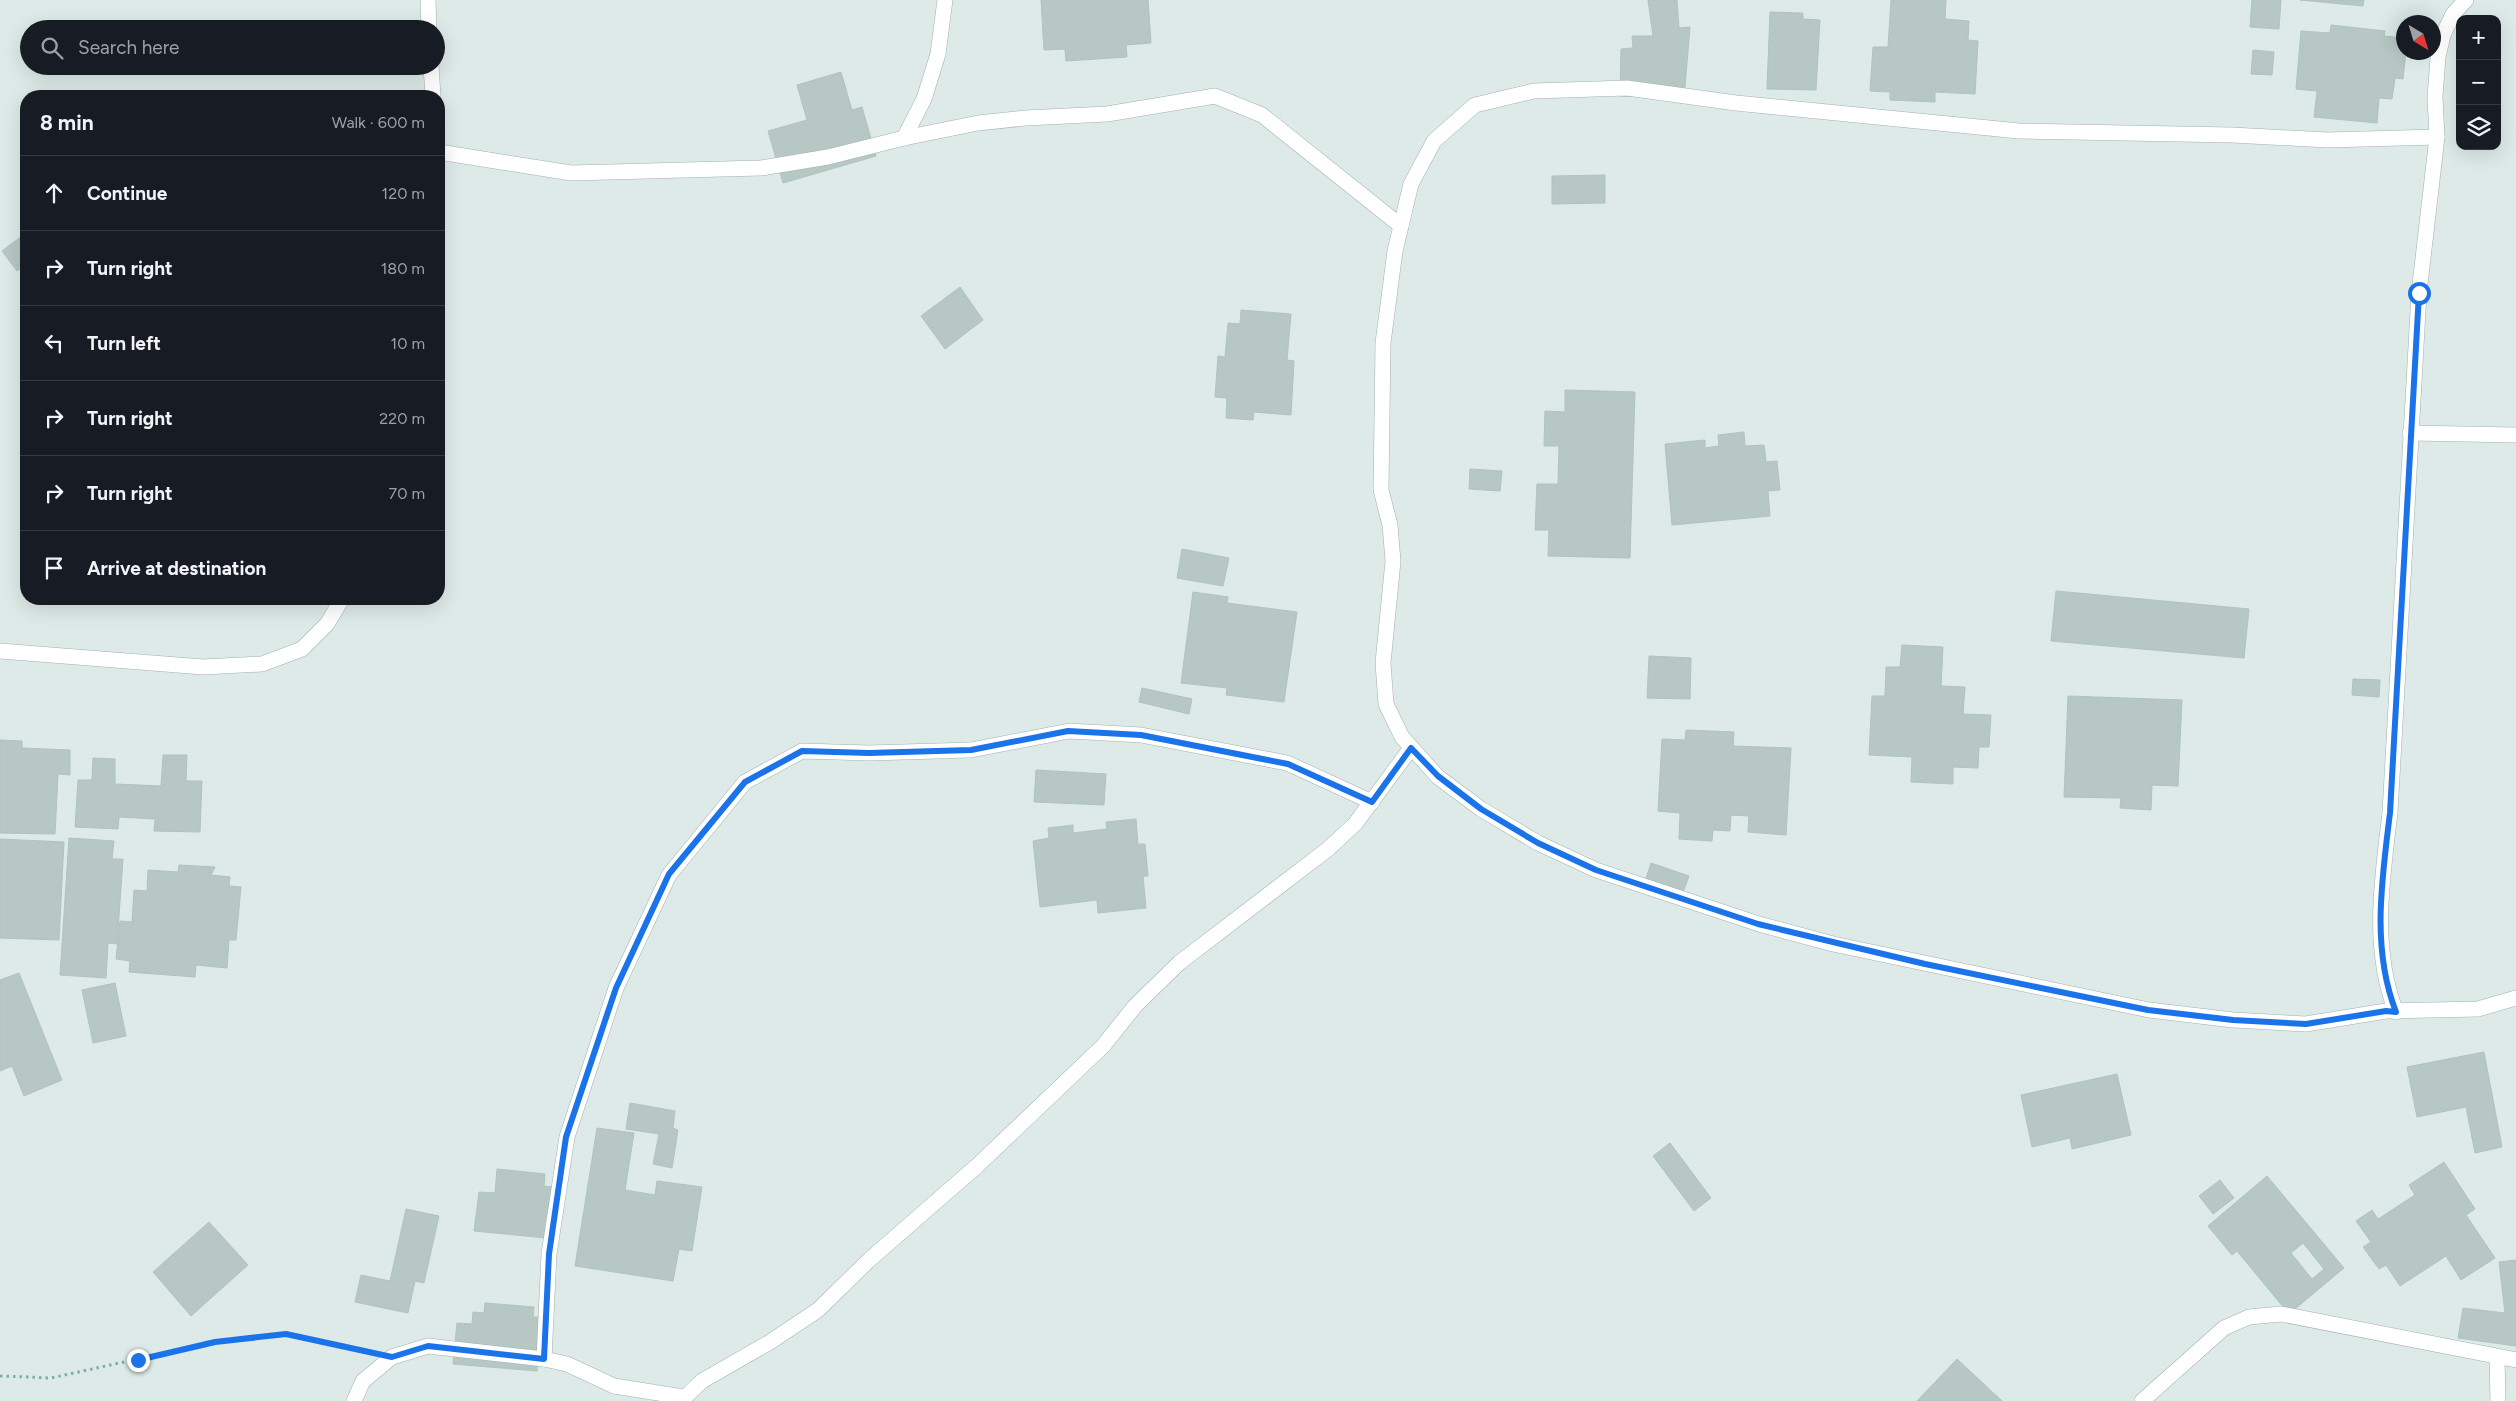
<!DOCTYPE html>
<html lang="en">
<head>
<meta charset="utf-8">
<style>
  :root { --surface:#171b24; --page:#20242c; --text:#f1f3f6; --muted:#9ea1a6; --line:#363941 }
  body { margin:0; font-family:Figtree,sans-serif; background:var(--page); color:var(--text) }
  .controls { position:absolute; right:15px; top:15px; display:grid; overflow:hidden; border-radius:10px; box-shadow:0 5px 20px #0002 }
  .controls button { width:45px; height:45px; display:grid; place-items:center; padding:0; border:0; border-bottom:1px solid var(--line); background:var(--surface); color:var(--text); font:25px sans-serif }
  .compass { position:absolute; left:2396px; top:15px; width:45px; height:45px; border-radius:50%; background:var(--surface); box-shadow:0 5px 20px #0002; rotate:142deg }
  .stop { position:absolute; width:15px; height:15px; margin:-11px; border:4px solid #1a73e8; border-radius:50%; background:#fff }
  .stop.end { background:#1a73e8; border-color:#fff; box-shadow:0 1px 5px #0008 }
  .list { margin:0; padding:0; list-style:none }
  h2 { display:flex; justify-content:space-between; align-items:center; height:65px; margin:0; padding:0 20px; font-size:21px }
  h2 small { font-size:16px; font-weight:400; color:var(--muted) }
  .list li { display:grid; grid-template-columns:32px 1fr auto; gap:15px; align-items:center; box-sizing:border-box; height:75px; padding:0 20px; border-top:1px solid var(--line) }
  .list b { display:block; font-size:19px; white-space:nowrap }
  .list em { font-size:16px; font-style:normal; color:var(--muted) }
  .icon { flex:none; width:28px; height:28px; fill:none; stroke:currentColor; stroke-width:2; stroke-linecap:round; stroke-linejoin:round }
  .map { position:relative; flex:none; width:2516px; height:1401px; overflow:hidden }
  .search { position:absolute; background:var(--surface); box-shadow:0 5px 20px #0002; left:20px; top:20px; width:425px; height:55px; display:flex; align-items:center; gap:12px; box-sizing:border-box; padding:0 18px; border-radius:28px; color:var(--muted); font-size:19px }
  .panel { position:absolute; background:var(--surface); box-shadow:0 5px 20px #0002; left:20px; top:90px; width:425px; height:515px; border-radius:20px }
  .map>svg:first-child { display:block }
  .building { fill:#b6c7c4; stroke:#b0c3c0; fill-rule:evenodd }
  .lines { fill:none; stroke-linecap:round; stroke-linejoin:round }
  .minor-casing { stroke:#a0b2af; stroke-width:16 }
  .path { stroke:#7cafaa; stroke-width:3; stroke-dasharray:2.5 4; stroke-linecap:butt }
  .minor { stroke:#fff; stroke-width:15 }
  .route { stroke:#1a73e8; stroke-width:6 }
</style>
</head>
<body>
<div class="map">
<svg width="2516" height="1401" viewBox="0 0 2516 1401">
  <rect width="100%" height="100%" fill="#ddeae7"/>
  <g class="building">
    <polygon points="1041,0 1148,0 1151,43 1126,45 1127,57 1066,61 1065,49 1044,50"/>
    <polygon points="1648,0 1677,0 1679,28 1690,27 1684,98 1620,96 1621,49 1633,48 1632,36 1653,36"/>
    <polygon points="1891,0 1946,0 1945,19 1969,21 1968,40 1978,41 1975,94 1935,92 1935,102 1890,100 1890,92 1870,91 1873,47 1888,47"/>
    <polygon points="2252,0 2281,0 2279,29 2250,27"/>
    <polygon points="2300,0 2364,0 2363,6"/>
    <polygon points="1770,12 1803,13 1803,19 1820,20 1816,90 1767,89"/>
    <polygon points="2331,25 2385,31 2384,36 2404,38 2404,52 2406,52 2403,79 2395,78 2392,99 2379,98 2377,123 2314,117 2317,91 2296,89 2301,31 2330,33"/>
    <polygon points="2253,50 2274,52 2272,75 2251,74"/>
    <polygon points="841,72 852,110 862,107 876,156 783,183 768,131 807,120 797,85"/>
    <polygon points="1605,175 1605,203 1552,204 1552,176"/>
    <polygon points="26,233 26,264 17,271 2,251"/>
    <polygon points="960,287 983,320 945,349 921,316"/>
    <polygon points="1241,310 1291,314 1287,360 1294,361 1291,415 1254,412 1253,420 1226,418 1227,398 1215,397 1218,356 1225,357 1228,323 1240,324"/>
    <polygon points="1565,390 1635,392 1630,558 1548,556 1549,530 1535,530 1537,484 1558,484 1559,446 1544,446 1545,411 1565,412"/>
    <polygon points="1744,432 1745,446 1764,445 1766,462 1777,461 1780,490 1768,491 1770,516 1672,525 1665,444 1705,440 1705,448 1719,446 1718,435"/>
    <polygon points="1470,469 1502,471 1500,491 1469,489"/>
    <polygon points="1182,549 1229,558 1223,586 1177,578"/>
    <polygon points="2056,591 2249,609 2244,658 2051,641"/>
    <polygon points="1193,592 1228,597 1227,603 1297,612 1284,702 1226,695 1227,688 1181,683"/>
    <polygon points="1902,645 1943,647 1941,686 1965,687 1963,714 1991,715 1989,747 1979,747 1978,768 1953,767 1953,784 1911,782 1912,757 1869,755 1872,696 1885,696 1886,667 1900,667"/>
    <polygon points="1649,656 1691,658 1690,699 1647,698"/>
    <polygon points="2353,679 2380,680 2379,697 2352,695"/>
    <polygon points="1142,688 1192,699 1189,714 1139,702"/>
    <polygon points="2068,696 2182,700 2178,786 2152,785 2151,810 2120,808 2121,798 2064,797"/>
    <polygon points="1686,730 1734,732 1733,746 1791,748 1786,835 1748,832 1749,816 1731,815 1730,831 1713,830 1712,841 1679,839 1680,813 1658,811 1662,739 1685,740"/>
    <polygon points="0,740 22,741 22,748 70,750 70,775 58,774 55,834 0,833"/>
    <polygon points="163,755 187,755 186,781 202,781 200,832 154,831 155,819 119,817 118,829 75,827 78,780 92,780 93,758 115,759 115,784 161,786"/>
    <polygon points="1036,770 1106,774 1104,805 1034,802"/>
    <polygon points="1136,819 1138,844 1145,844 1148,876 1143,876 1146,908 1098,913 1097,900 1040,907 1033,841 1049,838 1048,828 1073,825 1073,833 1107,829 1106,822"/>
    <polygon points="69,838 114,841 112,859 123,859 117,944 108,943 106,978 60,975"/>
    <polygon points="0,839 64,842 59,940 0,938"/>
    <polygon points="1651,863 1689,876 1681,898 1644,885"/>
    <polygon points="179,865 215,867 211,875 230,877 229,886 241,887 236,940 229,940 227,968 196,965 195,977 129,972 130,961 116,959 120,921 132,922 134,890 147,891 148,870 178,872"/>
    <polygon points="19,973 62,1080 24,1096 12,1066 0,1071 0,980"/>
    <polygon points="115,983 126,1036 93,1043 82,990"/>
    <polygon points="2484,1052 2502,1147 2475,1153 2466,1107 2417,1117 2407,1067"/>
    <polygon points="2117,1074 2131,1135 2072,1149 2070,1138 2032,1147 2021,1095"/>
    <polygon points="630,1103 675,1111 673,1128 678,1130 672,1168 653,1164 659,1134 626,1129"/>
    <polygon points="597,1128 634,1133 625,1190 655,1195 657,1181 702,1187 692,1251 679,1249 673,1281 575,1266"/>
    <polygon points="1670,1143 1711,1198 1694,1211 1653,1156"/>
    <polygon points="2444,1162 2475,1209 2466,1215 2495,1258 2461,1280 2446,1256 2400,1286 2386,1265 2379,1269 2363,1247 2371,1242 2356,1221 2372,1210 2378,1219 2415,1195 2409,1185"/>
    <polygon points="497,1169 545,1174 544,1186 562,1188 556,1239 474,1231 479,1192 495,1193"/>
    <path d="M 2267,1176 L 2344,1268 L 2289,1314 L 2237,1251 L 2232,1255 L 2208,1226 ZM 2303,1243 L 2324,1269 L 2312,1279 L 2291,1253 Z"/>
    <polygon points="2220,1180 2234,1198 2213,1214 2199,1196"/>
    <polygon points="406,1209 439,1216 424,1283 415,1281 408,1313 355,1302 361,1275 390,1281"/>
    <polygon points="209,1222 248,1265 191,1316 153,1272"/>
    <polygon points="2516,1260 2516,1346 2458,1338 2463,1308 2505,1313 2499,1262"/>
    <polygon points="485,1303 534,1307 533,1317 541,1317 537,1371 453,1364 457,1323 472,1324 473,1312 484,1313"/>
    <polygon points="1957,1359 2002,1401 1917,1401"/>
  </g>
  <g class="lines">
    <g class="minor-casing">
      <g id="minor">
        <polyline points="428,0 429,29"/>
        <polyline points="431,66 433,96"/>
        <polyline points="2437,137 2328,140 2232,135 2019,131 1736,103 1627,88 1534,91 1475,105 1434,141 1411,184 1395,251 1383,343 1381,490 1390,525 1393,561 1383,663 1386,704 1402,737 1438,777 1481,809 1538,843 1596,870 1759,924 1833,944 2149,1010 2233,1020 2306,1024 2386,1011 2478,1009 2516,998"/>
        <polyline points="904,138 924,99 938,54 945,0"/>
        <polyline points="439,152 571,173 761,168 828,157 904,138 978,123 1026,118 1107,114 1215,96 1262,115 1401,226"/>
        <polyline points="2410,433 2516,435"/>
        <polyline points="0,651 203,667 262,664 302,649 327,624 342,599"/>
        <path d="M 2396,1012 C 2371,948 2382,879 2390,813 L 2419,293 L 2437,137 L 2435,97 L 2438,57 L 2443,35 L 2453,14 L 2466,0"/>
        <polyline points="2497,1358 2498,1401"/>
        <polyline points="544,1359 549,1254 567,1137 616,988 669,875 745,782 802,751 869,753 971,750 1069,731 1141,735 1287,763 1372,802"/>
        <polyline points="354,1401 363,1381 392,1357 428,1346 544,1359 567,1364 614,1386 683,1397"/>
        <polyline points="681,1401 702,1381 770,1342 818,1310 868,1261 978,1165 1103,1046 1135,1006 1179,963 1328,849 1355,824 1411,748"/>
        <polyline points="2142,1401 2224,1328 2249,1317 2281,1314 2516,1360"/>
      </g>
    </g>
    <polyline class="path" points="0,1376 51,1378 215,1342 286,1334 357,1350"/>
    <use href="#minor" class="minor"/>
  </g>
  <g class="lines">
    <path class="route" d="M 138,1360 L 215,1342 L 286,1334 L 392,1357 L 428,1346 L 544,1359 L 549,1254 L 566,1137 L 616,988 L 669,874 L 745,782 L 802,751 L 869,753 L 971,750 L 1068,731 L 1141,735 L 1288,764 L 1372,802 L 1411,748 L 1438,776 L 1481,809 L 1538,843 L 1596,870 L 1758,924 L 1925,964 L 2148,1010 L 2233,1020 L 2306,1024 L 2386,1011 L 2396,1012 C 2371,948 2382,879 2390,813 L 2419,293"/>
  </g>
</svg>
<div class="controls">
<button>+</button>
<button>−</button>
<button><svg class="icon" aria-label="layers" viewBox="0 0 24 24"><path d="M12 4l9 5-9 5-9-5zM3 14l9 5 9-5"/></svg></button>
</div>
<svg class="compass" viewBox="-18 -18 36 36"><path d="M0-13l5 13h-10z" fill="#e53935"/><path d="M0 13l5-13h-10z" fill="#9ea1a6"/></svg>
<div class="stop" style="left:2419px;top:293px"></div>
<div class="stop end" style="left:138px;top:1360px"></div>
<div class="search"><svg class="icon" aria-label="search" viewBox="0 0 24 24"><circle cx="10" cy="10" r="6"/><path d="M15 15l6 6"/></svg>Search here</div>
<section class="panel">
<h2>8 min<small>Walk · 600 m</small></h2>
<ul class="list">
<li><svg class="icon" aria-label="ahead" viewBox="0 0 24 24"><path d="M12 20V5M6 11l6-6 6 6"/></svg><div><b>Continue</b></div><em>120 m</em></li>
<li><svg class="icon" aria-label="right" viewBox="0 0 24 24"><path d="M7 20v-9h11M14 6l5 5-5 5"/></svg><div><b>Turn right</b></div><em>180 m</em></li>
<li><svg class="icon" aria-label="left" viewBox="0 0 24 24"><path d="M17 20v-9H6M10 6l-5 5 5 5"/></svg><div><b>Turn left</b></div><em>10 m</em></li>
<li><svg class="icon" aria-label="right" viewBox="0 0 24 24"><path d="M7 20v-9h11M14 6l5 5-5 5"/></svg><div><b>Turn right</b></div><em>220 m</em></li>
<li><svg class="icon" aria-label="right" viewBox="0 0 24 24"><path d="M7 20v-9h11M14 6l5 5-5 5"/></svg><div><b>Turn right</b></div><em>70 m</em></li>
<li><svg class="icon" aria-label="arrive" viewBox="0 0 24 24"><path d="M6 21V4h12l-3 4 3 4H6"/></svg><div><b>Arrive at destination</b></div></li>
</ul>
</section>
</div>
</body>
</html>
